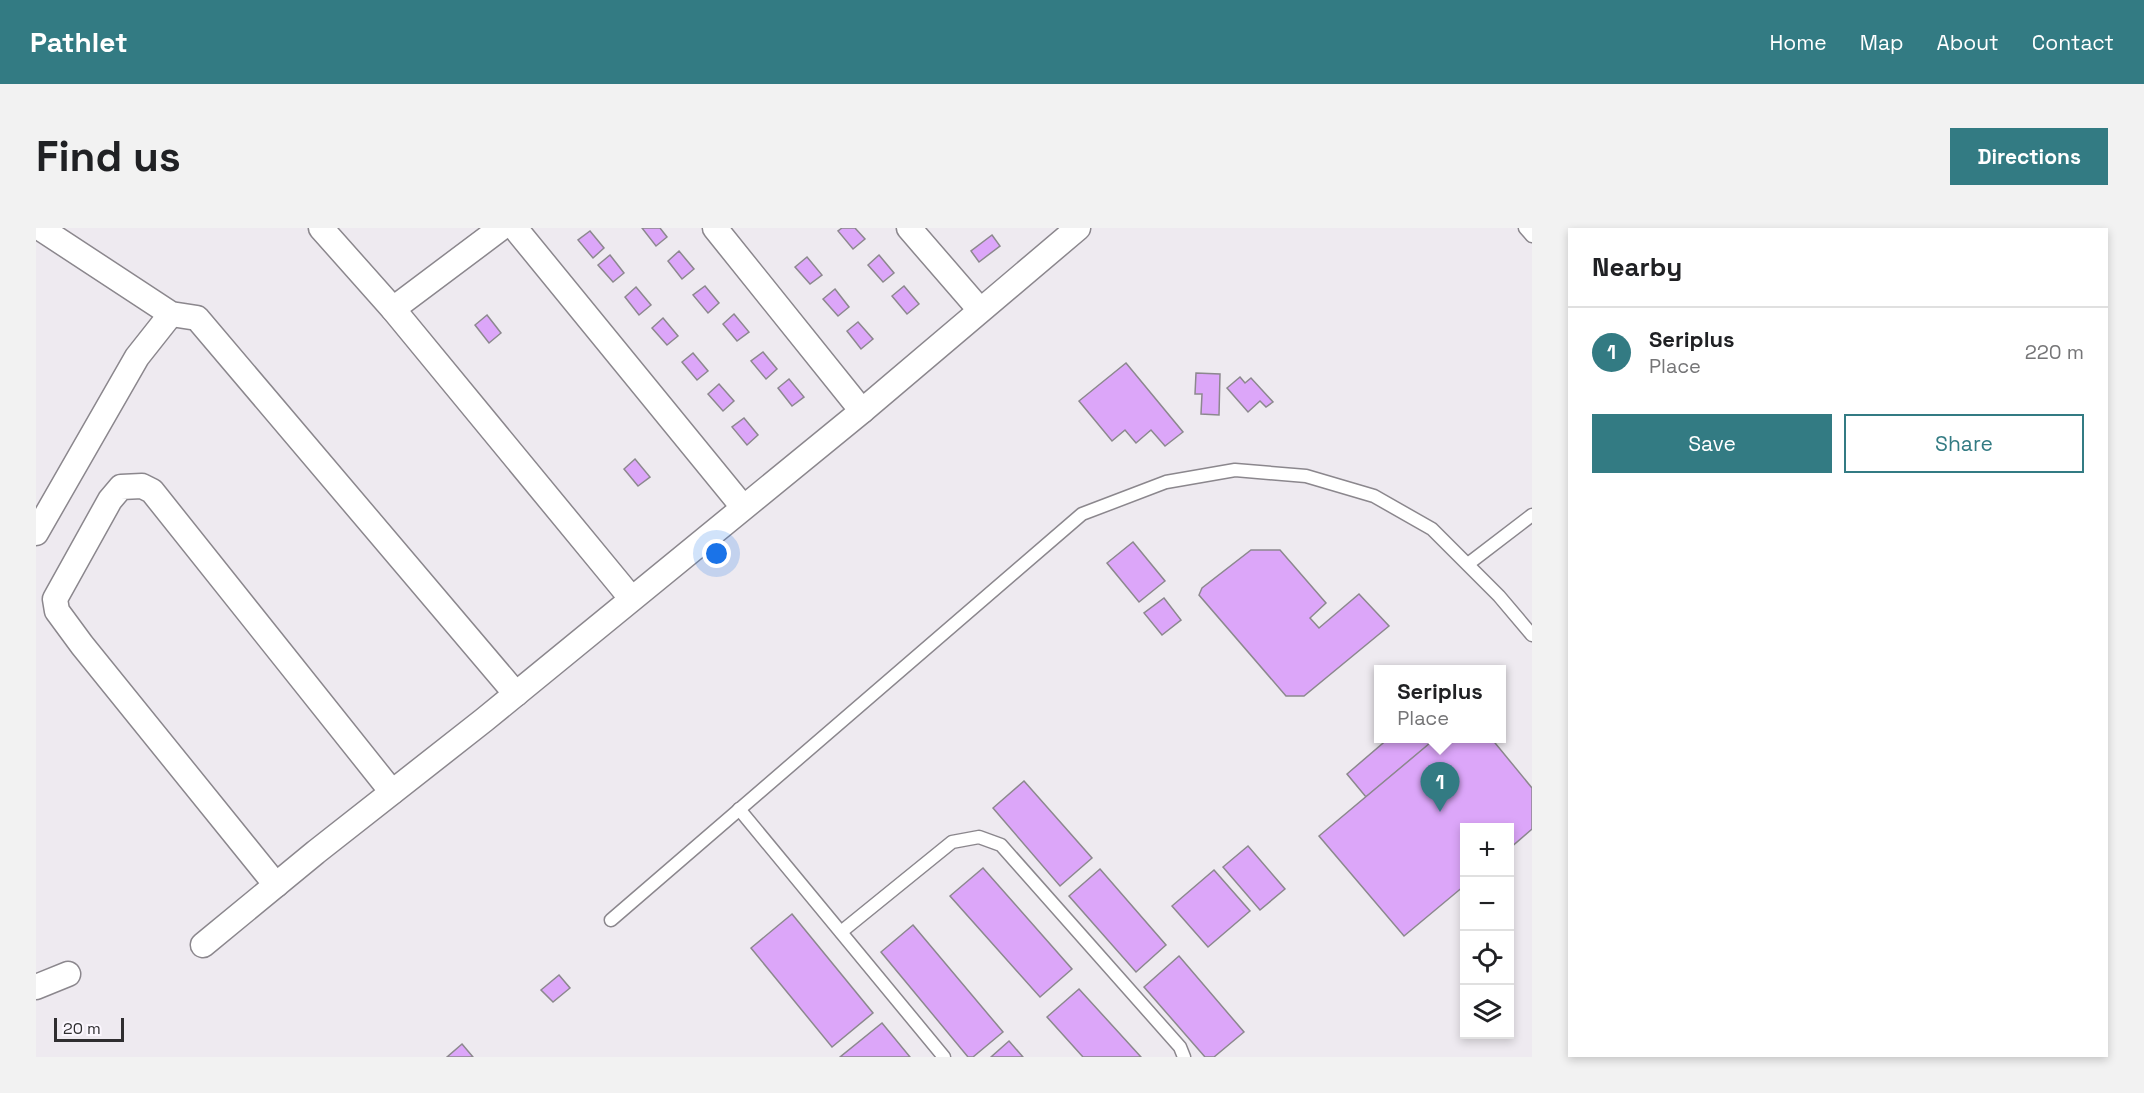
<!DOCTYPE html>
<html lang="en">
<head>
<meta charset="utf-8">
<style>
  :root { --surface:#fff; --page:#f2f2f2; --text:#202124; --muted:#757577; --line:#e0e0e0; --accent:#337b83 }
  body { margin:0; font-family:"Space Grotesk",sans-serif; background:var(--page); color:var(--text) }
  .controls { position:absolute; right:18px; bottom:18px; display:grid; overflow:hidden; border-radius:0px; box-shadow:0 3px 9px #0003 }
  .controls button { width:54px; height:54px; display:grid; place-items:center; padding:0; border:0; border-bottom:2px solid var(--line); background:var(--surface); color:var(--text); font:30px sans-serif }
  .scale { position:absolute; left:18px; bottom:15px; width:70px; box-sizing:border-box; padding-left:6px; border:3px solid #2f2e30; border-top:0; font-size:16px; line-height:21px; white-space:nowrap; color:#2f2e30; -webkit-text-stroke:4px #fbf7fe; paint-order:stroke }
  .you { position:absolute; left:681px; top:326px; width:21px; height:21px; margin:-15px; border:4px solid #fff; border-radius:50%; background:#1a73e8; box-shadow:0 0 0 9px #1a73e833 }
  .badge { display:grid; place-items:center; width:39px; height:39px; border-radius:50%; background:var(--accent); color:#fff; font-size:20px; font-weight:700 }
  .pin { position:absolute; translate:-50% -50px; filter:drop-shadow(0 2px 3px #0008) }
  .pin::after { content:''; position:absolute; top:32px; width:21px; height:18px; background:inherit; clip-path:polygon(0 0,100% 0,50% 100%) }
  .popup { position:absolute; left:1338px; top:437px; width:132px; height:78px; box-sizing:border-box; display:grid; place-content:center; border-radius:0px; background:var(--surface); filter:drop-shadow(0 2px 4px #0005); font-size:20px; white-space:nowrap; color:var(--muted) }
  .popup b { font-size:22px; color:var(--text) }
  .popup::after { content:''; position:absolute; left:50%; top:100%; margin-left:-12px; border:12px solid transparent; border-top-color:var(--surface) }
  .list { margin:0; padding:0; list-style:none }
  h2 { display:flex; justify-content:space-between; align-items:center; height:78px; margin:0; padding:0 24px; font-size:26px }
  h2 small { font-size:20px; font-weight:400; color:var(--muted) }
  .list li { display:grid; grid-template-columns:39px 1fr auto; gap:18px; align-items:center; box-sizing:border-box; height:90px; padding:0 24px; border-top:2px solid var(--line) }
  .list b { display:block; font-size:22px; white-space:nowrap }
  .list p { margin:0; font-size:20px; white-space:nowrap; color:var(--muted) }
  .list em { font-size:20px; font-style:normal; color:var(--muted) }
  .actions { display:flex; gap:12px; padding:18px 24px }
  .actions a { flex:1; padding:14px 0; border:2px solid var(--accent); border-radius:0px; text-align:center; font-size:21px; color:var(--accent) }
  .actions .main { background:var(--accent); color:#fff }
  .icon { flex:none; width:33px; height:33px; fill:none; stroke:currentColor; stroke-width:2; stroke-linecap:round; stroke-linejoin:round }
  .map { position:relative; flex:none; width:1496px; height:829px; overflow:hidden; border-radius:0px }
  header { display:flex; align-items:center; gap:36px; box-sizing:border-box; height:84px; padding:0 30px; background:var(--accent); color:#fff }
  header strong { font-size:28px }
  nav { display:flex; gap:33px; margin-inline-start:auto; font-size:21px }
  .intro { display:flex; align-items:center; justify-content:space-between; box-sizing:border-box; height:144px; padding:0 36px }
  h1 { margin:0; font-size:42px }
  .button { padding:15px 27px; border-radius:0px; background:var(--accent); color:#fff; font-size:21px; font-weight:700 }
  main { display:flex; gap:36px; padding:0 36px }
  aside { flex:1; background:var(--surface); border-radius:0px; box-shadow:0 3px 9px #0003 }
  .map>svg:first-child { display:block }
  .building { fill:#dca6f9; stroke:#8c888e; stroke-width:1.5 }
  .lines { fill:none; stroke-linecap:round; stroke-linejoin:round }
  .lane-casing { stroke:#8b878d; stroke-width:15 }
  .street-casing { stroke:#8b878d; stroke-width:27 }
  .lane { stroke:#fff; stroke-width:12 }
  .street { stroke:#fff; stroke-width:24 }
</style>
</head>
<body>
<header>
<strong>Pathlet</strong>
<nav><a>Home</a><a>Map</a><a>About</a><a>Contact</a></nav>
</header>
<div class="intro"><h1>Find us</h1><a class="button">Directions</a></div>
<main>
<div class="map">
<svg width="1496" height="829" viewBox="0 0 1496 829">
  <rect width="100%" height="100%" fill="#eeeaf0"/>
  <g class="building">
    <polygon points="606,0 624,0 631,9 620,18"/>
    <polygon points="806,0 819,0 829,11 817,21 802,3"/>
    <polygon points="554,3 568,20 557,30 542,12"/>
    <polygon points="956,7 964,18 943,34 935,23"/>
    <polygon points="643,23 658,41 646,51 632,33"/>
    <polygon points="574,27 588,45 577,54 562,37"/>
    <polygon points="843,27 858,45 847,54 832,37"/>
    <polygon points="771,29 786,47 774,56 759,39"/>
    <polygon points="669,58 683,75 672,85 657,67"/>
    <polygon points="868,58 883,76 871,86 856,68"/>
    <polygon points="600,59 615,77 603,87 589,69"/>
    <polygon points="799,61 813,79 802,88 787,71"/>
    <polygon points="698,86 713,104 701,113 687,96"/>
    <polygon points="451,87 465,105 453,115 439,97"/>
    <polygon points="627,90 642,108 631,117 616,100"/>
    <polygon points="822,94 837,111 825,121 811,103"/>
    <polygon points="727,124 741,141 730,151 715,133"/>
    <polygon points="657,125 672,143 661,152 646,134"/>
    <polygon points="1090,135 1147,204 1129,218 1115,202 1100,215 1089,202 1076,213 1043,173"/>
    <polygon points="1160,145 1184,146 1183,187 1165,186 1166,166 1159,166"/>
    <polygon points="1204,149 1209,155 1215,150 1237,174 1230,179 1224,173 1212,184 1191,160"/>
    <polygon points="753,151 768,169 756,178 742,160"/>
    <polygon points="683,156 698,173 687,183 672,166"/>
    <polygon points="708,190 722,207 711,217 696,199"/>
    <polygon points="599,231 614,249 602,258 588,241"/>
    <polygon points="1097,314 1129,353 1103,374 1071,335"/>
    <polygon points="1215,322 1244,322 1290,375 1274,390 1283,400 1323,366 1353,398 1268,468 1250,468 1163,367 1166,360"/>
    <polygon points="1128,370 1145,392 1126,407 1108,385"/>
    <polygon points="1353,510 1393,510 1396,514 1330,569 1311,546"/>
    <polygon points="1400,510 1455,510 1496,560 1496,601 1474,620 1474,600 1428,600 1428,658 1368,708 1283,608"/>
    <polygon points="988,553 1056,630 1024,658 957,580"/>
    <polygon points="1212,618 1249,661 1224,682 1187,639"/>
    <polygon points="947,640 1036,741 1004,769 914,668"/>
    <polygon points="1064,641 1130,717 1100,744 1033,668"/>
    <polygon points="1178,642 1214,683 1172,719 1136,678"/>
    <polygon points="756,686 837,785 796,819 715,720"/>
    <polygon points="877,697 967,804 937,829 932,829 845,724"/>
    <polygon points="1143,728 1208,804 1178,829 1169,829 1108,759"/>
    <polygon points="523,747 534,760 517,774 505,762"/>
    <polygon points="1043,761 1105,829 1047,829 1011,789"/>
    <polygon points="846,795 874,829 804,829"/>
    <polygon points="973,813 987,829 955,829"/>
    <polygon points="426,816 437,829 411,829"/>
  </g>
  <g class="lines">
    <g class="lane-casing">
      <g id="lane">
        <polyline points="1489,0 1496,8"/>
        <polyline points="1432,336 1496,287"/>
        <polyline points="703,581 908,829"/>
        <polyline points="575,692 1046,286 1130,254 1199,242 1270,248 1338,268 1396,301 1463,368 1496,407"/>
        <polyline points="805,704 916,614 943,609 965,617 1144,819 1148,829"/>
      </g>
    </g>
    <g class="street-casing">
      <g id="street">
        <polyline points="4,0 135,86 161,90 480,466"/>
        <polyline points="285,0 357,81 595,370"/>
        <polyline points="479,0 707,279"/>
        <polyline points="679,0 826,183"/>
        <polyline points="873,0 944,82"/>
        <polyline points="357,81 465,0"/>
        <polyline points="0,305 101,129 135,86"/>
        <polyline points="240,657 46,417 21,383 19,371 74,272 85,259 106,258 116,263 356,564"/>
        <polyline points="167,717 280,624 448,492 826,183 1042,0"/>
        <polyline points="0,759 32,746"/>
      </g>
    </g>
    <use href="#lane" class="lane"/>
    <use href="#street" class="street"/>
  </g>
</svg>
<div class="controls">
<button>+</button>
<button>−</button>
<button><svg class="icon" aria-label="locate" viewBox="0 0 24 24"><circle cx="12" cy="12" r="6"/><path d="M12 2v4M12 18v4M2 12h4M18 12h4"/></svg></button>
<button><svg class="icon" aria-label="layers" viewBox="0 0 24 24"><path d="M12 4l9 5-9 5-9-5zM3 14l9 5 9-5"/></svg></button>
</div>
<div class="scale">20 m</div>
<div class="you"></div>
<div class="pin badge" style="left:1404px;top:584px">1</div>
<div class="popup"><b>Seriplus</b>Place</div>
</div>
<aside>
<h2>Nearby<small></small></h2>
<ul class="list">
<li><span class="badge">1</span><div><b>Seriplus</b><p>Place</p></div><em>220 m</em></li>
</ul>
<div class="actions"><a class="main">Save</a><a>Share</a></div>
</aside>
</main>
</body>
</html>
